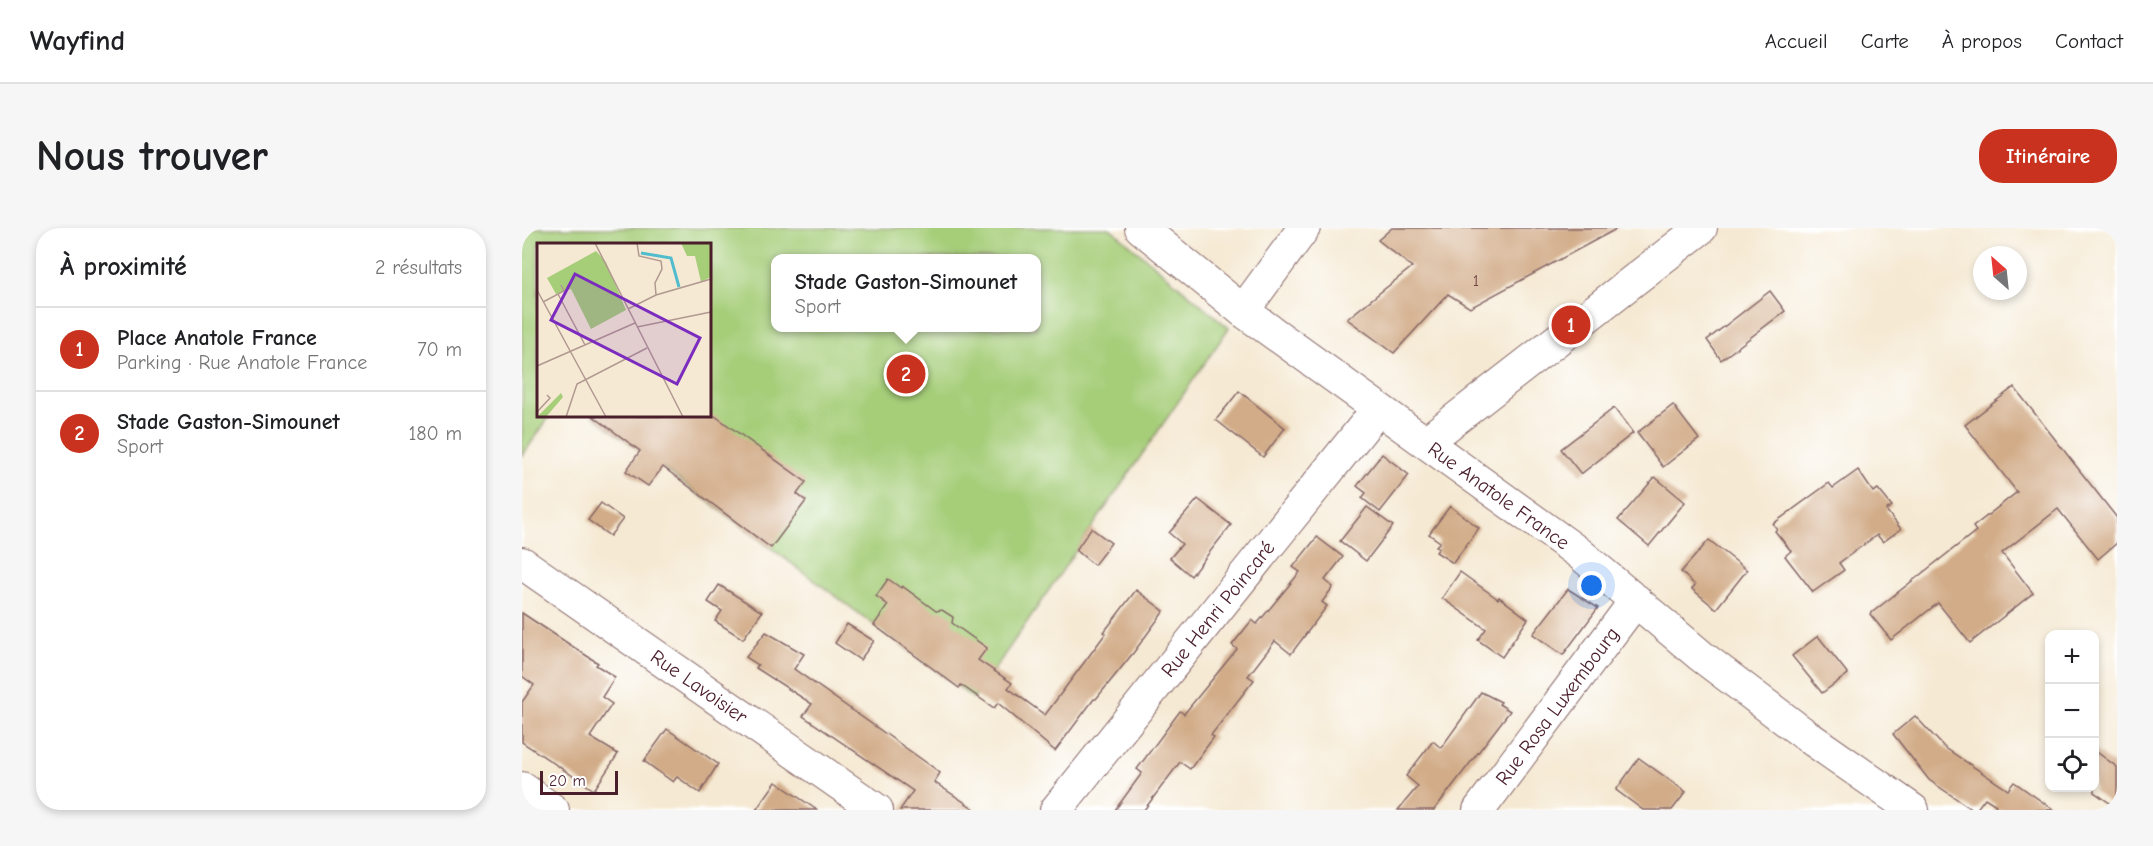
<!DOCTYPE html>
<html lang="fr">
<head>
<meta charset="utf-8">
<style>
  :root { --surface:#fff; --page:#f6f6f6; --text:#202124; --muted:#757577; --line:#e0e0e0; --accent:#c8321e }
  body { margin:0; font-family:"Comic Neue",sans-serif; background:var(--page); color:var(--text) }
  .controls { position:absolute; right:18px; bottom:18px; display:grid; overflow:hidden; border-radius:12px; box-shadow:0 3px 9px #0003 }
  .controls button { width:54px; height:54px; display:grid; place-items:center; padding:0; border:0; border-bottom:2px solid var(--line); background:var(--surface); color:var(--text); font:30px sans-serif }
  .compass { position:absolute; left:1451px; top:18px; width:54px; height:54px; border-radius:50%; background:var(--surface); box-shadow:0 3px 9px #0003; rotate:333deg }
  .scale { position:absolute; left:18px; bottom:15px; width:78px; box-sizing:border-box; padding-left:6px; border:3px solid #4a1f2b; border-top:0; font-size:16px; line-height:21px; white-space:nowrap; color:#4a1f2b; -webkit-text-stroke:4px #fff; paint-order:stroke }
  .you { position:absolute; left:1070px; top:358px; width:21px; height:21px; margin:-15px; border:4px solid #fff; border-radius:50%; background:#1a73e8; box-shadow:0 0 0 9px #1a73e833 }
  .badge { display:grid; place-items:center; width:39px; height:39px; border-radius:50%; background:var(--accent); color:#fff; font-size:20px; font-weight:700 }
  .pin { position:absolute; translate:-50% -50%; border:3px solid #fff; box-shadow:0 2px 6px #0006 }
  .popup { position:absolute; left:249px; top:26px; width:270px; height:78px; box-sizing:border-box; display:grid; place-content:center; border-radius:12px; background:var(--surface); filter:drop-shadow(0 2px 4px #0005); font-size:20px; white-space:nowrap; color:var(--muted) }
  .popup b { font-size:22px; color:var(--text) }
  .popup::after { content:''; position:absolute; left:50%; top:100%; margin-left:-12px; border:12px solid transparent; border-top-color:var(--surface) }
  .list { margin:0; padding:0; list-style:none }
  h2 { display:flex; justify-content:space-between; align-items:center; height:78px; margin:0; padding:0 24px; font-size:26px }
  h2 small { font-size:20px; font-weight:400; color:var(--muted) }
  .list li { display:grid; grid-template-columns:39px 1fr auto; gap:18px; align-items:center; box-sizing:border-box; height:84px; padding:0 24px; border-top:2px solid var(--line) }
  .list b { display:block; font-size:22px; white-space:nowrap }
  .list p { margin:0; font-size:20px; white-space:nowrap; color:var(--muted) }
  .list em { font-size:20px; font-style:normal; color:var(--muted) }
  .icon { flex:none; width:33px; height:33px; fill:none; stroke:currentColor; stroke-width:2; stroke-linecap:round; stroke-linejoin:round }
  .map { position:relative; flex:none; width:1595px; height:582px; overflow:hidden; border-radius:24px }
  header { display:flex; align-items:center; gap:36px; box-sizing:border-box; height:84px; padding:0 30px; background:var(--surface); border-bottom:2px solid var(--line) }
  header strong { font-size:28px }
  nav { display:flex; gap:33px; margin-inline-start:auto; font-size:21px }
  .intro { display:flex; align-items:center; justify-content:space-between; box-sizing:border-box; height:144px; padding:0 36px }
  h1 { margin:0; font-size:42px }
  .button { padding:15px 27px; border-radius:24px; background:var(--accent); color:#fff; font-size:21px; font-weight:700 }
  main { display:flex; gap:36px; padding:0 36px }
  aside { flex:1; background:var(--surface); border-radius:24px; box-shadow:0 3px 9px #0003 }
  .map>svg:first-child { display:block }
  .green { fill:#a6ce79; stroke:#787652; stroke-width:1.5; fill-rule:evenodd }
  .building { fill:#d2ac88 }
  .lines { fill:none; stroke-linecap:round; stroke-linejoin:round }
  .minor-casing { stroke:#866666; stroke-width:34 }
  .minor { stroke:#fff; stroke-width:32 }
  .labels { text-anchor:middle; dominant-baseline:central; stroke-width:5; stroke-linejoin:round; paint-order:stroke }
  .number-label { font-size:16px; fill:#6c4242 }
  .street-label { font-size:20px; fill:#4a1f2b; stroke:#fff }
  .inset-river { fill:none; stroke:#51bcce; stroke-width:3 }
  .inset-road { fill:none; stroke:#b19890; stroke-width:1.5 }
  .view { fill:#7b2cbf; fill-opacity:0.15; stroke:#7b2cbf; stroke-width:3 }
  .inset-edge { fill:none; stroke:#4a1f2b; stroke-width:3 }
</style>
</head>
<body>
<header>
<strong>Wayfind</strong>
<nav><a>Accueil</a><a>Carte</a><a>À propos</a><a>Contact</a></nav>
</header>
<div class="intro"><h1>Nous trouver</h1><a class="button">Itinéraire</a></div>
<main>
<aside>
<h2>À proximité<small>2 résultats</small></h2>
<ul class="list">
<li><span class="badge">1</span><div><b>Place Anatole France</b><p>Parking · Rue Anatole France</p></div><em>70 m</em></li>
<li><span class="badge">2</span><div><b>Stade Gaston-Simounet</b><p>Sport</p></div><em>180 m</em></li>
</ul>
</aside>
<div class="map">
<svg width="1595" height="582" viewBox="0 0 1595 582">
  <rect width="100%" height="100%" fill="#fff"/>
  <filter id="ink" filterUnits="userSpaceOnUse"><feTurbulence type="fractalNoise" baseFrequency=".0167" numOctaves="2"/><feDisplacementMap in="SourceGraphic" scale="12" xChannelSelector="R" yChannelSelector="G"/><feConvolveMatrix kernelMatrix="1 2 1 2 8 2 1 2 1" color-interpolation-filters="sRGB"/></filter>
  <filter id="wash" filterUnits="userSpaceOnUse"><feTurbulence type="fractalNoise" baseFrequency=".008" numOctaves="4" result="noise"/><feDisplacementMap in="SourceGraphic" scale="24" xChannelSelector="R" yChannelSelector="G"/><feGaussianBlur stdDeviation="1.35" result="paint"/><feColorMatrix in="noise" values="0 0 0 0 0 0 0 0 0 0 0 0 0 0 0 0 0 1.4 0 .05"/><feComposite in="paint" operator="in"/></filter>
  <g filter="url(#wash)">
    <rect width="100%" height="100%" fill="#f5e9d3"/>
    <path class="green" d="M 0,0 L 588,0 L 707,100 L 452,471 L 71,188 L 188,188 L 188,16 L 16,16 L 16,188 L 28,188 L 0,228 ZM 254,30 L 514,30 L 514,100 L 254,100 Z"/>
    <g id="blocks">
      <g class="building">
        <polygon points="870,0 1096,0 948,80 926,66 872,125 825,91 890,39 856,12"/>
        <polygon points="1248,63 1263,83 1199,132 1185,112"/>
        <polygon points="1492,159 1595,290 1595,315 1576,331 1536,281 1480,325 1511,365 1448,415 1416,375 1369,412 1348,386 1454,303 1451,299 1495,264 1443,197"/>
        <polygon points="717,163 763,200 741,229 694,192"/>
        <polygon points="1151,177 1177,211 1141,239 1115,205"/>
        <polygon points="1092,180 1111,205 1059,246 1039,221"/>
        <polygon points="71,188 193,188 284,254 275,266 284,273 249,320 141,239 126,258 104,243 118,223"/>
        <polygon points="860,226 887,247 858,284 840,270 844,265 835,258"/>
        <polygon points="1336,242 1351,264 1356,261 1370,278 1364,282 1379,301 1361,314 1355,307 1317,335 1322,342 1291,364 1263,328 1269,323 1253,303 1255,301 1251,296 1307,255 1311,260"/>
        <polygon points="1133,249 1163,274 1127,318 1096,292"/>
        <polygon points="676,271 709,297 669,348 648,330 660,316 647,305"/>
        <polygon points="79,275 101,291 88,308 66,292"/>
        <polygon points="928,278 957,300 931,335 914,324 917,320 914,318 918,314 907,306"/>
        <polygon points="845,279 871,298 844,333 818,313"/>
        <polygon points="569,300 589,315 572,337 554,322"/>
        <polygon points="795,309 821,329 803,352 811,359 800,374 805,378 769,426 753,413 726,448 732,452 689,507 692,509 668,541 658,534 622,582 593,582 620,545 615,541 658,483 662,486 715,421 710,417 730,392 735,396 778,344 771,339"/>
        <polygon points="1187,312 1225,342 1194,381 1170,361 1173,357 1159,344"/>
        <polygon points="938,344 976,371 977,369 1006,391 980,429 956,412 964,401 920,370"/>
        <polygon points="366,351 379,360 380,358 414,383 420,382 431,389 430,395 465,420 456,432 490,455 486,460 523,487 584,405 582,404 614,362 642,383 612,424 574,471 572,471 533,523 476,475 472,480 439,457 437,460 352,397 366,377 354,368"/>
        <polygon points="197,357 240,384 221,411 193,393 200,383 186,374"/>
        <polygon points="1046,361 1076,380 1041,427 1011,406"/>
        <polygon points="0,385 65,428 76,435 74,437 93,449 80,469 90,476 68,509 96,526 72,562 0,514 0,474 12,457 0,448"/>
        <polygon points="325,396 352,413 338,432 313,415"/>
        <polygon points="244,404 282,426 272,441 412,540 418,545 412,554 454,582 378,582 391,563 281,488 290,476 234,440 236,437 224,429"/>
        <polygon points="1296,408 1326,446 1300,465 1270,428"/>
        <polygon points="959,464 979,474 977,476 988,483 912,582 876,582 896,558 884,548 911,513 919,520"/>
        <polygon points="1393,488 1422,519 1486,562 1492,554 1532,582 1470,582 1474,577 1463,570 1454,582 1451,582 1407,552 1371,506"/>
        <polygon points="145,501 196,536 178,565 155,549 151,554 122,533"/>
        <polygon points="1572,522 1595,539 1595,580 1572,564"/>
        <polygon points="1117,530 1164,564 1150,582 1121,582 1094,562"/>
        <polygon points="254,554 295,582 234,582"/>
      </g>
    </g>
  </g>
  <g filter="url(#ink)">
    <use href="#blocks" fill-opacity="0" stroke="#866666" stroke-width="1.5"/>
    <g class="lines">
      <g class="minor-casing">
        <g id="minor">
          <path id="s1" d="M 619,0 L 721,83 L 1057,325 L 1179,428 L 1285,508 L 1391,582"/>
          <polyline points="721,83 782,0"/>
          <polyline points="904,214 1179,0"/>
          <path id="s2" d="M 0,335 L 355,582"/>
          <polyline points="0,560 31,582"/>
          <path id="s3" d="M 534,582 L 856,181"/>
          <path id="s4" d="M 957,582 L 1114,372"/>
        </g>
      </g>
      <use href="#minor" class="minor"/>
    </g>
  </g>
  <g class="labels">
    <g class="number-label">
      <text x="954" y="53">1</text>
    </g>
    <g class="street-label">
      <text stroke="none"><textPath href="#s1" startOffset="447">Rue Anatole France</textPath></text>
      <text stroke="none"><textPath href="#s3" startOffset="258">Rue Henri Poincaré</textPath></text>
      <text stroke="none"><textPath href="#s2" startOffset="216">Rue Lavoisier</textPath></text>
      <text stroke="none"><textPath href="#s4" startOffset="130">Rue Rosa Luxembourg</textPath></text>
    </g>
  </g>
  <g transform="translate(15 15)">
    <rect width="174" height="174" fill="#f5e9d3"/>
    <path d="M 144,0 L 174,0 L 174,34 L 164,39 L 158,13 L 150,13 ZM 59,8 L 69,19 L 89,67 L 54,86 L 34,46 L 19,51 L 10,35 ZM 24,150 L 26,154 L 9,174 L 0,174 Z" fill="#a6ce79"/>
    <path class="inset-river" d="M 104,10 L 134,15 L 142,44"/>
    <path class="inset-road" d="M 58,0 L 146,174M 100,0 L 102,13 L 124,18 L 125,26 L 118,40 L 119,52M 0,47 L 69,174M 21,51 L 48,102M 6,59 L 27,48 L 24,42M 91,66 L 119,52 L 174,36M 100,84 L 174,69M 0,123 L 98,80M 0,169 L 13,155 L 10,152M 29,174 L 40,141 L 110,105"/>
    <path class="view" d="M 38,31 L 163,95 L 140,141 L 14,77 Z"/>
    <rect width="174" height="174" class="inset-edge"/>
  </g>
</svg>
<div class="controls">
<button>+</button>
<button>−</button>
<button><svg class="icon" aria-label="locate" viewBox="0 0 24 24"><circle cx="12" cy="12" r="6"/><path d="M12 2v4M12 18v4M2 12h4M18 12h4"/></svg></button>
</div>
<svg class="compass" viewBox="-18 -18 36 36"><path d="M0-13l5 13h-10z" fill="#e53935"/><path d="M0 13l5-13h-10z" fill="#757577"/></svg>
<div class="scale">20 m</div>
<div class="you"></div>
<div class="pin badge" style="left:1049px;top:97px">1</div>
<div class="pin badge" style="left:384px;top:146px">2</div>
<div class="popup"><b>Stade Gaston-Simounet</b>Sport</div>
</div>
</main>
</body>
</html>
